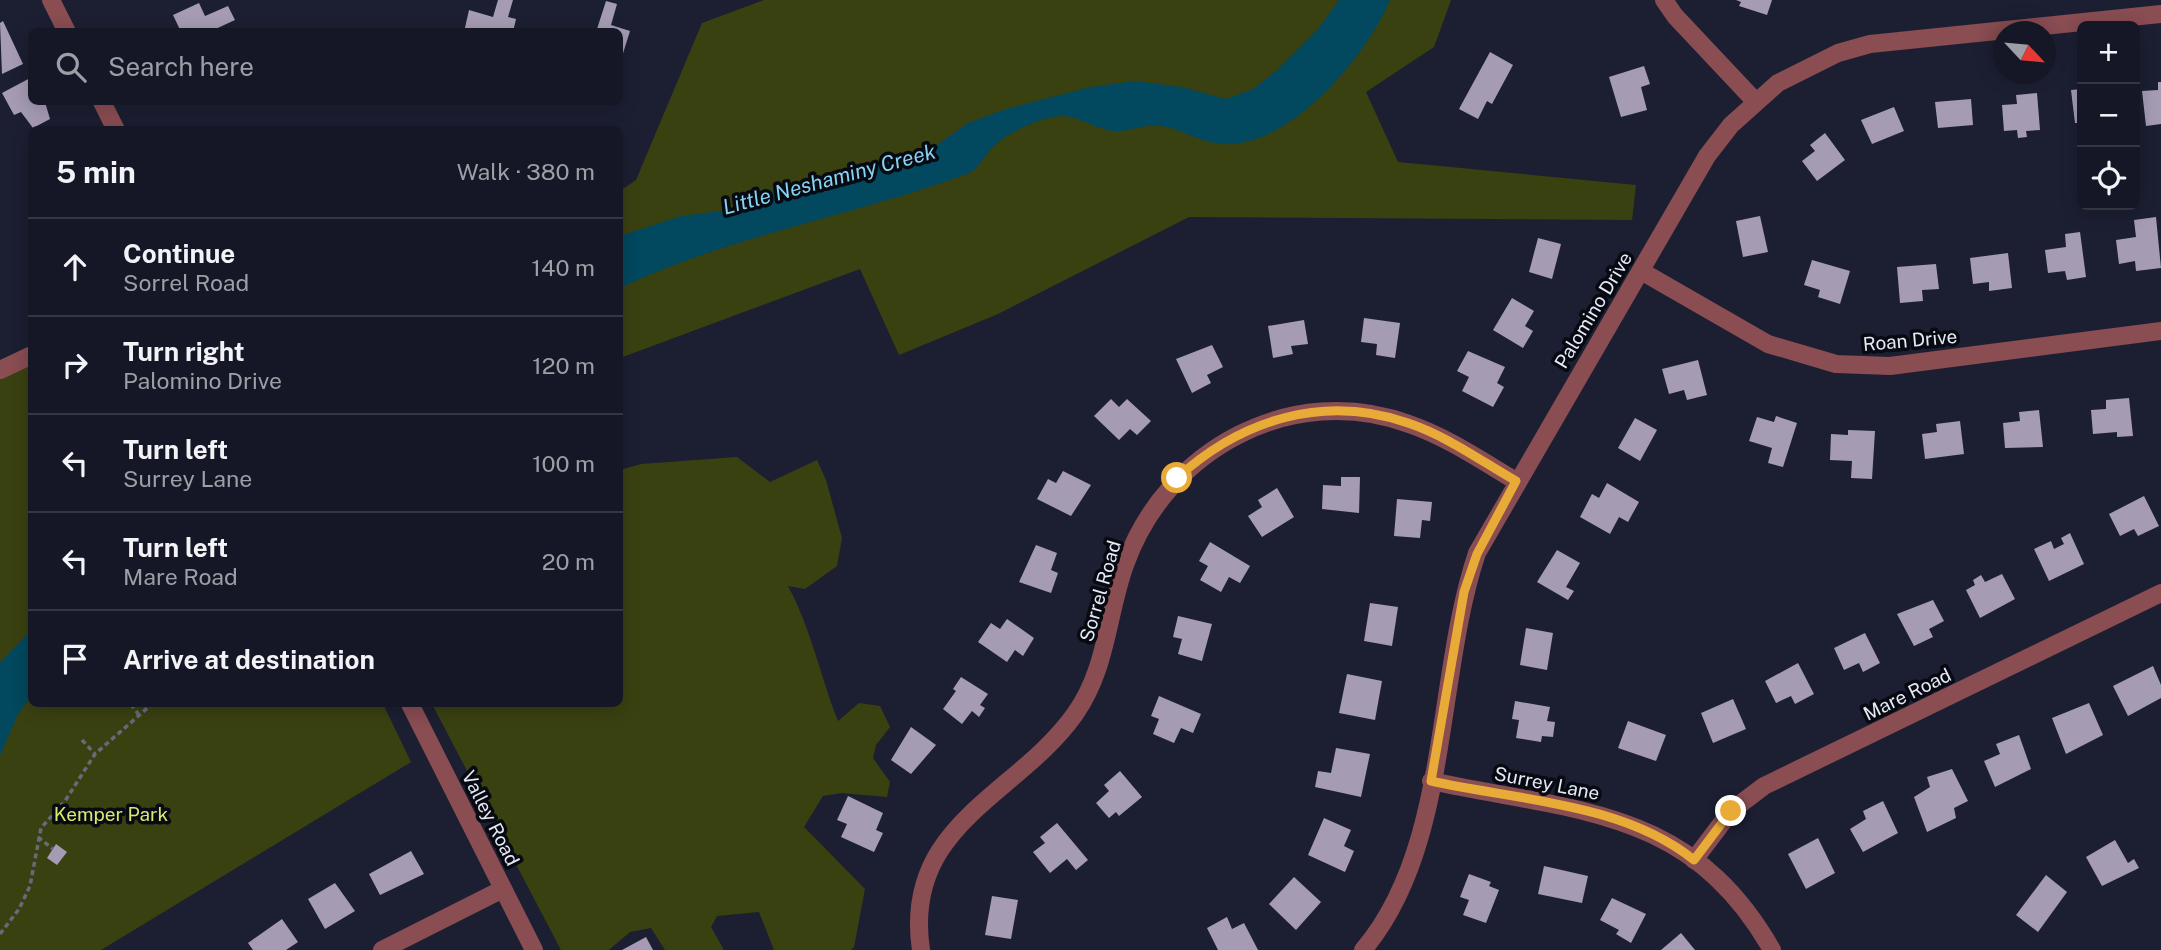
<!DOCTYPE html>
<html lang="en">
<head>
<meta charset="utf-8">
<style>
  :root { --surface:#151726; --page:#222432; --text:#f1f3f6; --muted:#9d9fa7; --line:#343643 }
  body { margin:0; font-family:"Public Sans",sans-serif; background:var(--page); color:var(--text) }
  .controls { position:absolute; right:21px; top:21px; display:grid; overflow:hidden; border-radius:10px; box-shadow:0 4px 18px #0003 }
  .controls button { width:63px; height:63px; display:grid; place-items:center; padding:0; border:0; border-bottom:2px solid var(--line); background:var(--surface); color:var(--text); font:35px sans-serif }
  .compass { position:absolute; left:1993px; top:21px; width:63px; height:63px; border-radius:50%; background:var(--surface); box-shadow:0 4px 18px #0003; rotate:116deg }
  .stop { position:absolute; width:21px; height:21px; margin:-16px; border:5px solid #e8ab37; border-radius:50%; background:#fff }
  .stop.end { background:#e8ab37; border-color:#fff; box-shadow:0 2px 7px #0008 }
  .list { margin:0; padding:0; list-style:none }
  h2 { display:flex; justify-content:space-between; align-items:center; height:91px; margin:0; padding:0 28px; font-size:30px }
  h2 small { font-size:23px; font-weight:400; color:var(--muted) }
  .list li { display:grid; grid-template-columns:46px 1fr auto; gap:21px; align-items:center; box-sizing:border-box; height:98px; padding:0 28px; border-top:2px solid var(--line) }
  .list b { display:block; font-size:26px; white-space:nowrap }
  .list p { margin:0; font-size:23px; white-space:nowrap; color:var(--muted) }
  .list em { font-size:23px; font-style:normal; color:var(--muted) }
  .icon { flex:none; width:38px; height:38px; fill:none; stroke:currentColor; stroke-width:2; stroke-linecap:round; stroke-linejoin:round }
  .map { position:relative; flex:none; width:2161px; height:950px; overflow:hidden }
  .search { position:absolute; background:var(--surface); box-shadow:0 4px 18px #0003; left:28px; top:28px; width:595px; height:77px; display:flex; align-items:center; gap:18px; box-sizing:border-box; padding:0 24px; border-radius:10px; color:var(--muted); font-size:26px }
  .panel { position:absolute; background:var(--surface); box-shadow:0 4px 18px #0003; left:28px; top:126px; width:595px; height:581px; border-radius:10px }
  .map>svg:first-child { display:block }
  .green { fill:#3a4111 }
  .water { fill:#02485e }
  .building { fill:#a59cb4 }
  .lines { fill:none; stroke-linecap:round; stroke-linejoin:round }
  .path { stroke:#676a7a; stroke-width:3.5; stroke-dasharray:5 3.5; stroke-linecap:butt }
  .minor { stroke:#894d52; stroke-width:18 }
  .route { stroke:#e8ab37; stroke-width:9 }
  .labels { text-anchor:middle; dominant-baseline:central; stroke-width:7; stroke-linejoin:round; paint-order:stroke }
  .street-label { font-size:19px; fill:#e6e9f6; stroke:#080a12 }
  .park-label { font-size:19px; fill:#d8e96f; stroke:#080a12 }
  .water-label { font-size:21px; font-style:italic; fill:#86d4f4; stroke:#080a12 }
</style>
</head>
<body>
<div class="map">
<svg width="2161" height="950" viewBox="0 0 2161 950">
  <rect width="100%" height="100%" fill="#1c1f32"/>
  <g class="green">
    <polygon points="764,0 1451,0 1434,47 1366,92 1398,162 1636,185 1632,220 1189,217 998,314 899,355 860,269 620,358 620,191 636,180 702,23"/>
    <polygon points="31,365 32,704 383,704 411,762 101,950 0,950 0,379"/>
    <path d="M 737,457 L 770,482 L 817,460 L 826,480 L 842,538 L 837,566 L 805,589 L 788,586 C 811,628 820,676 838,721 L 859,703 L 880,706 L 890,727 L 876,745 L 873,758 L 890,782 L 887,797 L 842,793 L 823,796 L 804,827 L 865,889 L 854,947 L 851,950 L 774,950 L 759,912 L 717,916 L 711,927 L 724,950 L 665,950 L 651,928 L 630,932 L 609,950 L 561,950 L 432,704 L 620,704 L 620,470 L 641,464 Z"/>
  </g>
  <g class="water">
    <path d="M 1339,0 L 1390,0 C 1367,55 1296,140 1232,144 C 1204,146 1186,130 1161,126 C 1146,123 1129,132 1113,131 C 1097,129 1076,116 1063,116 C 1042,116 1006,133 992,148 C 984,156 978,170 967,174 C 853,216 729,236 620,288 L 620,236 L 681,216 L 735,209 L 751,196 L 935,146 L 968,123 L 1006,109 L 1090,87 L 1135,81 L 1182,87 L 1226,99 L 1253,89 L 1276,71 L 1318,29 Z"/>
    <polygon points="31,630 31,696 18,714 0,756 0,663"/>
  </g>
  <g class="building">
    <polygon points="498,0 513,0 508,17 516,19 513,32 464,32 469,10 493,17"/>
    <polygon points="1736,0 1772,0 1767,15 1739,6 1741,2"/>
    <polygon points="606,1 617,4 611,25 630,31 620,63 620,32 596,32"/>
    <polygon points="199,3 205,16 228,6 235,20 209,32 181,32 173,15"/>
    <polygon points="3,21 23,64 2,74 0,23"/>
    <polygon points="1490,52 1513,65 1492,104 1487,101 1478,119 1459,109"/>
    <polygon points="1644,66 1650,84 1641,87 1647,110 1621,117 1609,77"/>
    <polygon points="32,77 32,102 45,102 50,119 33,128 21,112 14,115 2,93"/>
    <polygon points="2158,82 2161,82 2161,124 2146,126 2142,91 2158,90"/>
    <polygon points="2082,89 2082,123 2075,123 2071,90"/>
    <polygon points="2037,93 2040,130 2026,131 2027,137 2018,138 2017,130 2004,131 2002,105 2017,104 2016,95"/>
    <polygon points="1971,99 1973,125 1938,128 1935,102"/>
    <polygon points="1894,107 1904,131 1872,144 1861,120"/>
    <polygon points="1825,133 1845,160 1817,181 1802,161 1815,151 1810,145"/>
    <polygon points="1760,216 1768,252 1743,257 1736,221"/>
    <polygon points="2156,217 2161,268 2136,271 2135,261 2119,264 2116,240 2136,237 2134,220"/>
    <polygon points="2080,232 2086,277 2067,280 2065,271 2048,273 2045,250 2066,247 2065,234"/>
    <polygon points="1538,238 1561,244 1552,279 1529,272"/>
    <polygon points="2008,253 2012,288 1989,291 1989,282 1973,284 1970,258"/>
    <polygon points="1812,260 1850,271 1840,304 1818,297 1820,290 1804,285"/>
    <polygon points="1936,264 1939,289 1922,290 1923,301 1900,303 1897,267"/>
    <polygon points="1512,298 1534,311 1525,326 1533,331 1523,348 1493,330"/>
    <polygon points="1364,318 1400,323 1395,358 1376,355 1377,344 1361,342"/>
    <polygon points="1304,320 1308,344 1291,346 1293,354 1273,358 1268,326"/>
    <polygon points="1212,345 1223,367 1207,375 1211,383 1192,393 1176,359"/>
    <polygon points="1468,351 1505,367 1497,383 1504,387 1493,407 1462,391 1469,377 1457,371"/>
    <polygon points="1698,360 1707,395 1687,400 1684,390 1669,394 1662,369"/>
    <polygon points="2129,398 2133,436 2117,437 2117,432 2093,434 2091,410 2106,409 2106,400"/>
    <polygon points="1111,399 1119,407 1127,399 1151,421 1137,435 1130,429 1119,440 1094,416"/>
    <polygon points="2039,410 2043,447 2005,448 2003,423 2020,421 2019,412"/>
    <polygon points="1776,416 1797,423 1783,467 1768,463 1772,448 1749,441 1757,417 1774,422"/>
    <polygon points="1635,418 1657,430 1640,461 1618,448"/>
    <polygon points="1960,421 1964,454 1925,459 1922,434 1937,432 1936,424"/>
    <polygon points="1848,430 1875,431 1872,479 1851,478 1852,461 1830,460 1831,434 1848,435"/>
    <polygon points="1063,471 1091,485 1071,516 1037,499 1048,479 1056,483"/>
    <polygon points="1341,477 1360,477 1359,513 1322,509 1323,485 1341,486"/>
    <polygon points="1607,483 1639,502 1628,522 1619,517 1610,534 1580,517 1592,494 1599,498"/>
    <polygon points="1277,488 1294,517 1262,537 1248,516 1262,507 1258,500"/>
    <polygon points="2144,496 2159,526 2138,536 2134,529 2120,536 2109,514"/>
    <polygon points="1397,499 1432,502 1430,521 1422,520 1420,538 1394,536"/>
    <polygon points="2070,533 2084,564 2049,581 2034,549 2051,541 2054,549 2064,544 2061,538"/>
    <polygon points="1210,542 1250,566 1240,583 1229,577 1221,592 1200,580 1208,566 1199,561"/>
    <polygon points="1036,545 1057,553 1051,570 1058,573 1051,593 1019,582"/>
    <polygon points="1557,550 1580,563 1566,587 1574,591 1568,600 1537,582"/>
    <polygon points="2002,574 2015,599 1980,618 1966,590 1975,585 1973,580 1981,575 1985,582"/>
    <polygon points="1933,600 1944,621 1929,629 1933,637 1914,646 1897,614"/>
    <polygon points="1370,603 1398,607 1392,646 1364,641"/>
    <polygon points="1178,616 1212,624 1202,661 1178,654 1182,639 1173,637"/>
    <polygon points="1007,619 1034,638 1023,656 1015,650 1007,662 978,642 991,623 1000,629"/>
    <polygon points="1526,628 1553,633 1547,670 1520,665"/>
    <polygon points="1865,633 1880,663 1863,672 1859,663 1844,670 1834,648"/>
    <polygon points="1798,663 1814,694 1795,704 1791,696 1776,703 1765,681"/>
    <polygon points="2153,666 2161,685 2161,698 2128,716 2113,686"/>
    <polygon points="1347,674 1382,681 1375,720 1339,713"/>
    <polygon points="961,677 988,694 980,705 985,708 979,717 972,711 962,724 943,709 956,691 953,689"/>
    <polygon points="1159,696 1201,714 1193,733 1181,728 1174,743 1153,734 1159,719 1151,716"/>
    <polygon points="1733,699 1746,729 1713,743 1701,713"/>
    <polygon points="1515,701 1550,707 1547,721 1555,722 1553,737 1542,736 1541,742 1516,738 1519,720 1512,719"/>
    <polygon points="2089,703 2103,735 2066,754 2052,718"/>
    <polygon points="1628,721 1666,735 1656,761 1618,748"/>
    <polygon points="911,727 936,745 911,774 891,760"/>
    <polygon points="2019,735 2031,769 1995,787 1984,761 2000,754 1996,744"/>
    <polygon points="1336,748 1370,754 1361,797 1315,787 1318,771 1331,773"/>
    <polygon points="1952,769 1968,801 1954,808 1956,818 1927,832 1914,797 1930,787 1927,777"/>
    <polygon points="1120,771 1142,797 1119,816 1116,812 1109,818 1096,803 1109,791 1104,785"/>
    <polygon points="848,796 883,813 876,830 883,833 874,852 841,837 847,824 837,820"/>
    <polygon points="1883,801 1898,833 1863,852 1850,829 1866,819 1863,811"/>
    <polygon points="1324,818 1351,830 1344,846 1354,851 1345,872 1308,855"/>
    <polygon points="1057,823 1088,860 1076,870 1067,859 1050,873 1033,852 1045,843 1040,837"/>
    <polygon points="1818,838 1835,873 1806,889 1788,854"/>
    <polygon points="2115,840 2128,863 2134,859 2139,868 2102,886 2086,857"/>
    <polygon points="56,844 67,852 57,865 47,858"/>
    <polygon points="411,851 424,874 380,895 369,874"/>
    <polygon points="1544,866 1588,876 1582,903 1538,894"/>
    <polygon points="1469,874 1491,882 1489,886 1499,890 1486,923 1463,915 1469,900 1460,897"/>
    <polygon points="2046,875 2067,892 2038,932 2016,915"/>
    <polygon points="1294,877 1321,902 1296,930 1269,904"/>
    <polygon points="335,883 355,911 325,929 308,899"/>
    <polygon points="992,896 1018,900 1011,939 985,935"/>
    <polygon points="1612,898 1646,914 1631,943 1616,934 1619,930 1600,920"/>
    <polygon points="1227,917 1232,929 1244,923 1258,950 1218,950 1207,928"/>
    <polygon points="282,919 298,942 286,950 253,950 248,943"/>
    <polygon points="1681,933 1695,950 1661,950"/>
    <polygon points="646,937 653,950 622,950"/>
  </g>
  <g class="lines">
    <g class="path">
      <polyline points="131,704 139,715"/>
      <polyline points="82,740 95,754"/>
      <polyline points="38,837 53,849"/>
      <polyline points="0,934 19,909 30,886 41,828 65,801 95,754 152,704"/>
    </g>
    <g class="minor">
      <polyline points="51,0 67,32"/>
      <polyline points="1664,0 1675,16 1755,101"/>
      <polyline points="102,102 116,130"/>
      <polyline points="1641,271 1768,344 1836,364 1890,366 2161,331"/>
      <polyline points="0,370 32,355"/>
      <polyline points="410,704 534,950"/>
      <path d="M 1431,781 C 1574,812 1690,806 1772,950"/>
      <polyline points="1694,860 1731,811 1764,786 2161,593"/>
      <polyline points="382,950 503,889"/>
      <path d="M 921,950 C 902,824 1017,796 1075,714 C 1107,669 1107,615 1125,565 C 1166,449 1292,381 1409,424 C 1447,437 1482,461 1516,481"/>
      <path d="M 1363,950 C 1450,848 1435,678 1477,553 L 1707,156 L 1731,125 L 1778,83 L 1838,53 L 1870,44 L 2161,14"/>
    </g>
  </g>
  <g class="lines">
    <path class="route" d="M 1177,478 C 1242,419 1324,394 1408,423 C 1447,436 1481,461 1516,481 L 1477,554 L 1464,592 L 1431,781 C 1516,800 1624,803 1694,860 L 1731,811"/>
  </g>
  <g class="labels">
    <g class="street-label">
      <text transform="translate(1593 310) rotate(-59)">Palomino Drive</text>
      <text transform="translate(1910 340) rotate(-5)">Roan Drive</text>
      <text transform="translate(1100 591) rotate(-74)">Sorrel Road</text>
      <text transform="translate(1907 694) rotate(-26)">Mare Road</text>
      <text transform="translate(1547 783) rotate(11)">Surrey Lane</text>
      <text transform="translate(491 818) rotate(63)">Valley Road</text>
    </g>
    <g class="park-label">
      <text x="111" y="814">Kemper Park</text>
    </g>
    <g class="water-label">
      <text transform="translate(829 179) rotate(-15)">Little Neshaminy Creek</text>
    </g>
  </g>
</svg>
<div class="controls">
<button>+</button>
<button>−</button>
<button><svg class="icon" aria-label="locate" viewBox="0 0 24 24"><circle cx="12" cy="12" r="6"/><path d="M12 2v4M12 18v4M2 12h4M18 12h4"/></svg></button>
</div>
<svg class="compass" viewBox="-18 -18 36 36"><path d="M0-13l5 13h-10z" fill="#e53935"/><path d="M0 13l5-13h-10z" fill="#9d9fa7"/></svg>
<div class="stop" style="left:1177px;top:478px"></div>
<div class="stop end" style="left:1731px;top:811px"></div>
<div class="search"><svg class="icon" aria-label="search" viewBox="0 0 24 24"><circle cx="10" cy="10" r="6"/><path d="M15 15l6 6"/></svg>Search here</div>
<section class="panel">
<h2>5 min<small>Walk · 380 m</small></h2>
<ul class="list">
<li><svg class="icon" aria-label="ahead" viewBox="0 0 24 24"><path d="M12 20V5M6 11l6-6 6 6"/></svg><div><b>Continue</b><p>Sorrel Road</p></div><em>140 m</em></li>
<li><svg class="icon" aria-label="right" viewBox="0 0 24 24"><path d="M7 20v-9h11M14 6l5 5-5 5"/></svg><div><b>Turn right</b><p>Palomino Drive</p></div><em>120 m</em></li>
<li><svg class="icon" aria-label="left" viewBox="0 0 24 24"><path d="M17 20v-9H6M10 6l-5 5 5 5"/></svg><div><b>Turn left</b><p>Surrey Lane</p></div><em>100 m</em></li>
<li><svg class="icon" aria-label="left" viewBox="0 0 24 24"><path d="M17 20v-9H6M10 6l-5 5 5 5"/></svg><div><b>Turn left</b><p>Mare Road</p></div><em>20 m</em></li>
<li><svg class="icon" aria-label="arrive" viewBox="0 0 24 24"><path d="M6 21V4h12l-3 4 3 4H6"/></svg><div><b>Arrive at destination</b></div></li>
</ul>
</section>
</div>
</body>
</html>
